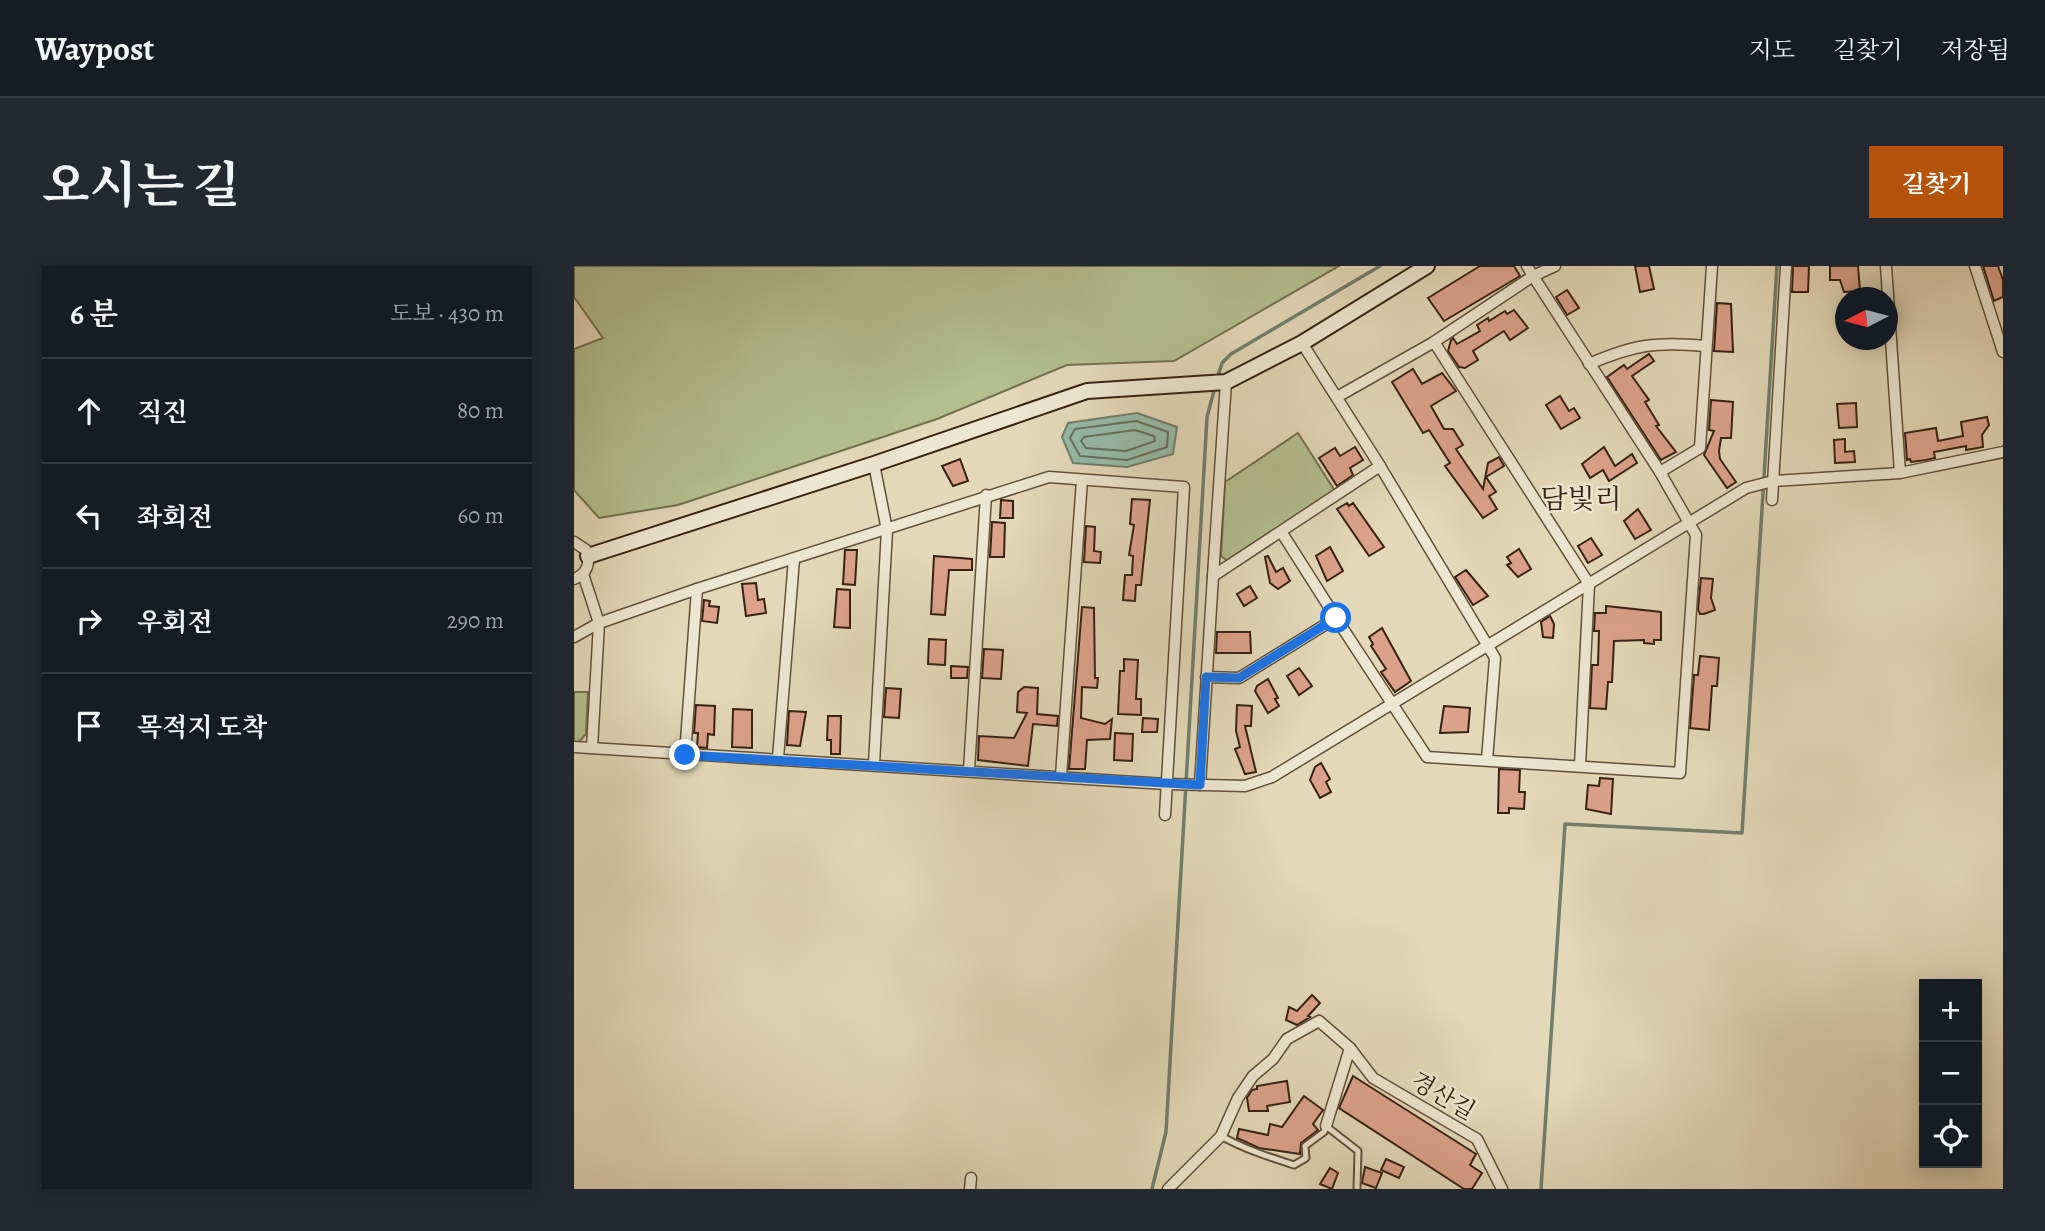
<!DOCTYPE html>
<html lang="ko">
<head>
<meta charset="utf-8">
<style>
  :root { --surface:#171b24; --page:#242831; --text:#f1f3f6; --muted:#9ea1a6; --line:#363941; --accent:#b45309 }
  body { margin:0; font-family:Alegreya,"Noto Serif KR",serif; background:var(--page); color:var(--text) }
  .controls { position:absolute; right:21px; bottom:21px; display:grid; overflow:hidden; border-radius:0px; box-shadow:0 4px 18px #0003 }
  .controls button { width:63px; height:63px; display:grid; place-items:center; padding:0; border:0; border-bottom:2px solid var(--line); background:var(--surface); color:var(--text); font:35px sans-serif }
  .compass { position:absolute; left:1261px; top:21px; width:63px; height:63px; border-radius:50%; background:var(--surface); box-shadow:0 4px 18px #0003; rotate:264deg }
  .stop { position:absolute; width:21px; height:21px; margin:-16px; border:5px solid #1a73e8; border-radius:50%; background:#fff }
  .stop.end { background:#1a73e8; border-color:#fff; box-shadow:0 2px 7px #0008 }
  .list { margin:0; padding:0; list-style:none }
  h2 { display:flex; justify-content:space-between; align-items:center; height:91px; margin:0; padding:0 28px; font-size:30px }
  h2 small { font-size:23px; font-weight:400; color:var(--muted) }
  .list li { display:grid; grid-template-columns:46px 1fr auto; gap:21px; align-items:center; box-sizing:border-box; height:105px; padding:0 28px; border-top:2px solid var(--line) }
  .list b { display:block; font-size:26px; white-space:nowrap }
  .list em { font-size:23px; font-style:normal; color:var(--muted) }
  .icon { flex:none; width:38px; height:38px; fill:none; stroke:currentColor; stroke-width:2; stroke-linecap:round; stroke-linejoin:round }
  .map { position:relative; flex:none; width:1429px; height:923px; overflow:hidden; border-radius:0px }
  header { display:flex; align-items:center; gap:42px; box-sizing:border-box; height:98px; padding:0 35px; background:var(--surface); border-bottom:2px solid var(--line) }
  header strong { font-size:33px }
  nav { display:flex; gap:38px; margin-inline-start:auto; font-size:24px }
  .intro { display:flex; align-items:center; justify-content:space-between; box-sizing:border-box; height:168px; padding:0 42px }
  h1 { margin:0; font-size:49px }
  .button { padding:18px 32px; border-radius:0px; background:var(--accent); color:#fff; font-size:24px; font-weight:700 }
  main { display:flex; gap:42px; padding:0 42px }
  aside { flex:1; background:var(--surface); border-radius:0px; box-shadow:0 4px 18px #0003 }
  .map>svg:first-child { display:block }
  .green { fill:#b3bf8f; stroke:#747050; stroke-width:2 }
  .water { fill:#96bbaa; stroke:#707e6c; stroke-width:2 }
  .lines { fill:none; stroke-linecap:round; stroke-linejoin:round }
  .shore { stroke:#666e5d; stroke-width:2 }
  .stream { stroke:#707e6c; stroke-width:3.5 }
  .building { fill:#dca18b; stroke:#362210; stroke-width:2 }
  .lane-casing { stroke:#61503a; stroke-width:9 }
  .street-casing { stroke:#61503a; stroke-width:13 }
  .secondary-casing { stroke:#362210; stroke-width:18 }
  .lane { stroke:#ede6d0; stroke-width:5 }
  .street { stroke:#ede6d0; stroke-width:10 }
  .secondary { stroke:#ede6d0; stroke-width:14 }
  .route { stroke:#1a73e8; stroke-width:9 }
  .labels { text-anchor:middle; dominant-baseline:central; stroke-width:5; stroke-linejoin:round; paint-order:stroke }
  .street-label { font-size:24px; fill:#362210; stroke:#ede6d0 }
  .quarter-label { font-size:28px; fill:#362210; stroke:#ede6d0 }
</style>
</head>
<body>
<header>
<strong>Waypost</strong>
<nav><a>지도</a><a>길찾기</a><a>저장됨</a></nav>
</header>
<div class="intro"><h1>오시는 길</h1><a class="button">길찾기</a></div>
<main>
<aside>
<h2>6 분<small>도보 · 430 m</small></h2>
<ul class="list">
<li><svg class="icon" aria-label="ahead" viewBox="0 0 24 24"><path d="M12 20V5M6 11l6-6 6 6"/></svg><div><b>직진</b></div><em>80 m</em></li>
<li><svg class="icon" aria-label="left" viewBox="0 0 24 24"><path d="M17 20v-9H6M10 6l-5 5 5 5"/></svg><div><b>좌회전</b></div><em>60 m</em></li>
<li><svg class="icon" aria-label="right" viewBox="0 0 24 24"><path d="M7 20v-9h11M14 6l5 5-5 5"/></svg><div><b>우회전</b></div><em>290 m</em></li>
<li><svg class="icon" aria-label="arrive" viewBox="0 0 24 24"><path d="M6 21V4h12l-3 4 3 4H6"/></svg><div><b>목적지 도착</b></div></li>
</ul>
</aside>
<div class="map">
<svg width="1429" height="923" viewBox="0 0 1429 923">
  <rect width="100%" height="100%" fill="#e3d8b7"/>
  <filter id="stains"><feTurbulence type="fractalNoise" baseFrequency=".00286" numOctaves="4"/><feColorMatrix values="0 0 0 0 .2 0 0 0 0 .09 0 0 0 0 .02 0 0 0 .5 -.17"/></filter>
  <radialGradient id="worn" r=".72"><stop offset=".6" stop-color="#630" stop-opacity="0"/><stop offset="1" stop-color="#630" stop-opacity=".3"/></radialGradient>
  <g class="green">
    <polygon points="0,0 765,0 600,95 493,99 363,153 104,239 25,252 0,224 0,83 29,72 0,31"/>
    <polygon points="724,167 761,225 654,295 647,290 651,216"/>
    <polygon points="0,426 14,426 12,468 5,476 0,476"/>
  </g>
  <polygon class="water" points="563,147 603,161 599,188 553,201 499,197 488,171 494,157"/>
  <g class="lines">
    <g class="shore">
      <polygon points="562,155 594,166 593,181 553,194 506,190 496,172 501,163"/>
      <polygon points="561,164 580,170 581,175 552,185 512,182 507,175 510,171"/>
    </g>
    <g class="stream">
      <polyline points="643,113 648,97 657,88 806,0"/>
      <polyline points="578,923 592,866 633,151 641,121"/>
      <polyline points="967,923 991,558 1168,567 1203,0"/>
    </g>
  </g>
  <g class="building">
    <polygon points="906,0 940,0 946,10 870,55 854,32"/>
    <polygon points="1061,0 1075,0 1080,23 1066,26"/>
    <polygon points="1219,0 1235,0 1234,26 1218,26"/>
    <polygon points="1256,0 1284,0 1286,25 1270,26 1266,14 1256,14"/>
    <polygon points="1409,0 1424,0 1429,14 1429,31 1420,35"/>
    <polygon points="993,24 1005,42 993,49 982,31"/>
    <polygon points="1143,37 1157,38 1159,86 1140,85"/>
    <polygon points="940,44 954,62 936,74 930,65 899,85 904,94 891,102 885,101 874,85 877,74 879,72 883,78 906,65 903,59 914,52 915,55 931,45 933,48"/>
    <polygon points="1075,88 1080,95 1058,110 1075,134 1071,136 1085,159 1082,160 1102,186 1087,194 1033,111 1050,99 1053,103"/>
    <polygon points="839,103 848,118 868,107 882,125 857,140 870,163 879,163 889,179 882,183 909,223 914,197 925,191 930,200 912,211 922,226 915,230 923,243 909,252 871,200 876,197 855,164 849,167 818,116"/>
    <polygon points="986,130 995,145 1000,142 1006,152 987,163 972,139"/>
    <polygon points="1137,134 1159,136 1157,172 1147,172 1145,185 1146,193 1162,216 1153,222 1130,189 1140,165 1135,164"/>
    <polygon points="1282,137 1283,161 1265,162 1263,138"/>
    <polygon points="1413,151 1415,159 1408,169 1409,181 1392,184 1392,180 1360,186 1361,192 1352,194 1337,196 1336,193 1333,194 1331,167 1362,162 1364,175 1389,170 1387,156"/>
    <polygon points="1271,173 1271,186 1280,185 1281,196 1261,197 1260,174"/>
    <polygon points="781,181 789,194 776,202 779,209 763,220 745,192 761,182 766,190"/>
    <polygon points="1030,181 1041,200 1058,188 1063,197 1035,215 1029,204 1016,212 1008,198"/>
    <polygon points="386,193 394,215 379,220 368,200"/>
    <polygon points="558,233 576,234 567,319 562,319 561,335 549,334 551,309 558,309 559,290 555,289 560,259 556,258"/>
    <polygon points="427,234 439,235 439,252 426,252"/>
    <polygon points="773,237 775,240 779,237 810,281 795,290 763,243"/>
    <polygon points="1064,243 1077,264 1061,273 1050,255"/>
    <polygon points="418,256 431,257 430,291 416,291"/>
    <polygon points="512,260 521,261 520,285 527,286 526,297 510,296"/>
    <polygon points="1017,272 1028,289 1014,297 1004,280"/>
    <polygon points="756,281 769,305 753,315 742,290"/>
    <polygon points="945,283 957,303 944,311 933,299 937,297 933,291"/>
    <polygon points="271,284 283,284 281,319 269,318"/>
    <polygon points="360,290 398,293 398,304 375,304 371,349 357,348"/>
    <polygon points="694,290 702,306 709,302 716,315 704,323 696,317 691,291"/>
    <polygon points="892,304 914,330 899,339 881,311"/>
    <polygon points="1127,312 1139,313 1137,332 1141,344 1130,348 1126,348 1124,343"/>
    <polygon points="182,317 184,334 190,333 192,347 172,350 168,318"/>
    <polygon points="676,320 683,332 670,340 663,328"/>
    <polygon points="263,323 276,324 276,362 260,361"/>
    <polygon points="130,334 136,335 135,340 145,341 143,357 128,355"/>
    <polygon points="1032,340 1087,346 1087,374 1080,374 1080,378 1070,377 1070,374 1040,375 1038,416 1034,416 1032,443 1016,442 1018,399 1024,399 1025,365 1020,365 1021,347 1032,347"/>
    <polygon points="508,341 520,342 521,412 524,412 523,422 508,421 507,452 531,458 538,453 536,473 513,474 511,503 495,503"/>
    <polygon points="976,350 980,358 979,372 969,371 967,356"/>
    <polygon points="808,362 837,415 821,426 807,406 812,403 797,380 799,378 795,371"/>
    <polygon points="643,366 676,366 677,387 642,387"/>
    <polygon points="355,373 372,374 371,399 354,398"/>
    <polygon points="410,383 429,384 427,413 408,412"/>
    <polygon points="1126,390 1145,392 1143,420 1138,420 1135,464 1116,462 1120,409 1124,409"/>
    <polygon points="550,393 564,394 562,433 567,433 567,449 544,448 546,405 550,405"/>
    <polygon points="377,400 394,401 393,412 377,412"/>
    <polygon points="725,402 738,420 725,429 713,410"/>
    <polygon points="694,413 704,432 701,433 705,440 694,447 681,425 683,420"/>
    <polygon points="450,421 464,422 463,448 484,450 483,460 459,458 454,500 404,494 405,470 440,472 453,447 443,446 444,426"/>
    <polygon points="312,422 327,423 325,452 310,451"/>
    <polygon points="122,439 141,440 140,469 134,468 133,482 123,481 124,467 120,467"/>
    <polygon points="663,439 678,440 677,460 671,460 682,506 671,508 661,483 666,481 662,465"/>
    <polygon points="870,440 896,442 894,466 866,467"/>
    <polygon points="159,443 178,444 178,482 158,481"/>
    <polygon points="215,445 232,446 226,480 213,479"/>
    <polygon points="254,450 267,450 266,488 257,488 257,474 253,474"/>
    <polygon points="569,452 584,453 583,466 568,466"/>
    <polygon points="541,467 559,468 558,495 540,494"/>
    <polygon points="747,497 756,513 752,516 757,526 746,532 736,514 741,501"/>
    <polygon points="925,503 946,504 945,526 951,526 950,543 935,542 935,547 924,547"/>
    <polygon points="1026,512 1039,513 1037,548 1012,543 1014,519 1025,520"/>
    <polygon points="738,729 746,737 734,750 736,751 723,759 712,754 715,741 723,745"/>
    <polygon points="779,810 902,888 896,899 908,907 898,923 890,923 765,842"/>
    <polygon points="713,815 716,836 693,840 694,845 675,845 673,832 678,824 683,823 683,820"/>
    <polygon points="730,830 749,844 739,858 744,864 727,877 726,888 685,882 663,872 665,863 694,869 696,858 708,861"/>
    <polygon points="812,893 830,901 825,912 807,904"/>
    <polygon points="791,901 808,907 802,922 788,917"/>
    <polygon points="756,902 764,907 758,923 746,918"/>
  </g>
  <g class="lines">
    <g class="lane-casing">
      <path id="lane" d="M 647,870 C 670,883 695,891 720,899 L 732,892 L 731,880 L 750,866 L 752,860 L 784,885 L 783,923"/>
    </g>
    <g class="street-casing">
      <g id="street">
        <polyline points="1312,0 1326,207"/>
        <polyline points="1401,0 1429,86"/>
        <polyline points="860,76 1015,318 1006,500"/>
        <polyline points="728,77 806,200"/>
        <path d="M 1015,98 C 1059,79 1083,75 1131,80"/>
        <polyline points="763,131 860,76 959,10 953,0"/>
        <polyline points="1086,206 1126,182 1138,0"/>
        <polyline points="1198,234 1212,0"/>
        <polyline points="708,267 762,352"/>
        <path d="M 0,276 L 12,284 C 17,297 13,308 0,313"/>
        <polyline points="639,310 652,116"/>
        <polyline points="0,371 25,357 9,308"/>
        <polyline points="632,411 665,412 762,352 853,491 1106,507 1122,269 1086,206 959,10 981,0"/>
        <polyline points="0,481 592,518 671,520 698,511 1172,222 1199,215 1326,207 1429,186"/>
        <polyline points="18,482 25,357 123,323 475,211 610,221 591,549"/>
        <polyline points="111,489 123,323"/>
        <polyline points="204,492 220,293"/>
        <polyline points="300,498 313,264 300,198"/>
        <polyline points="395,504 412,229"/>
        <polyline points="487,510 508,214"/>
        <polyline points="626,519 639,310 806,200 921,392 913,494"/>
        <polyline points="752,860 776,782"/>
        <polyline points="396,923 397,912"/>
        <polyline points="594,923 647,870 664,832 679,810 699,793 713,773 745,755 776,782 799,812 903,873 928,923"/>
      </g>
    </g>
    <g class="secondary-casing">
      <polyline id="secondary" points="14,290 300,198 513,125 652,116 728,77 853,0"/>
    </g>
    <use href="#lane" class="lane"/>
    <use href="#street" class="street"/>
    <use href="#secondary" class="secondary"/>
  </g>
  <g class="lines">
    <polyline class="route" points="111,489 626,519 632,411 665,412 762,352"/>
  </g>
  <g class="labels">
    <g class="street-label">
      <text transform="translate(869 830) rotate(30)">경산길</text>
    </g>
    <g class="quarter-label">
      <text x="1007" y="233">담빛리</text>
    </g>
  </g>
  <rect width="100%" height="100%" filter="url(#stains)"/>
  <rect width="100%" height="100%" fill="url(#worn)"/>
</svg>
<div class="controls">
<button>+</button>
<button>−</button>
<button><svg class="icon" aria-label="locate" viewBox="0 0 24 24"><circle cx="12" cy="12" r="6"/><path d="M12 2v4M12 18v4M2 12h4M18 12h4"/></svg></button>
</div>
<svg class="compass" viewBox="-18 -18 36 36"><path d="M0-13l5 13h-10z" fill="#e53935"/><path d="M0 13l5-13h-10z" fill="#9ea1a6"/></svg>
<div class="stop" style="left:762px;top:352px"></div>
<div class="stop end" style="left:111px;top:489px"></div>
</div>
</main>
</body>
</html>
